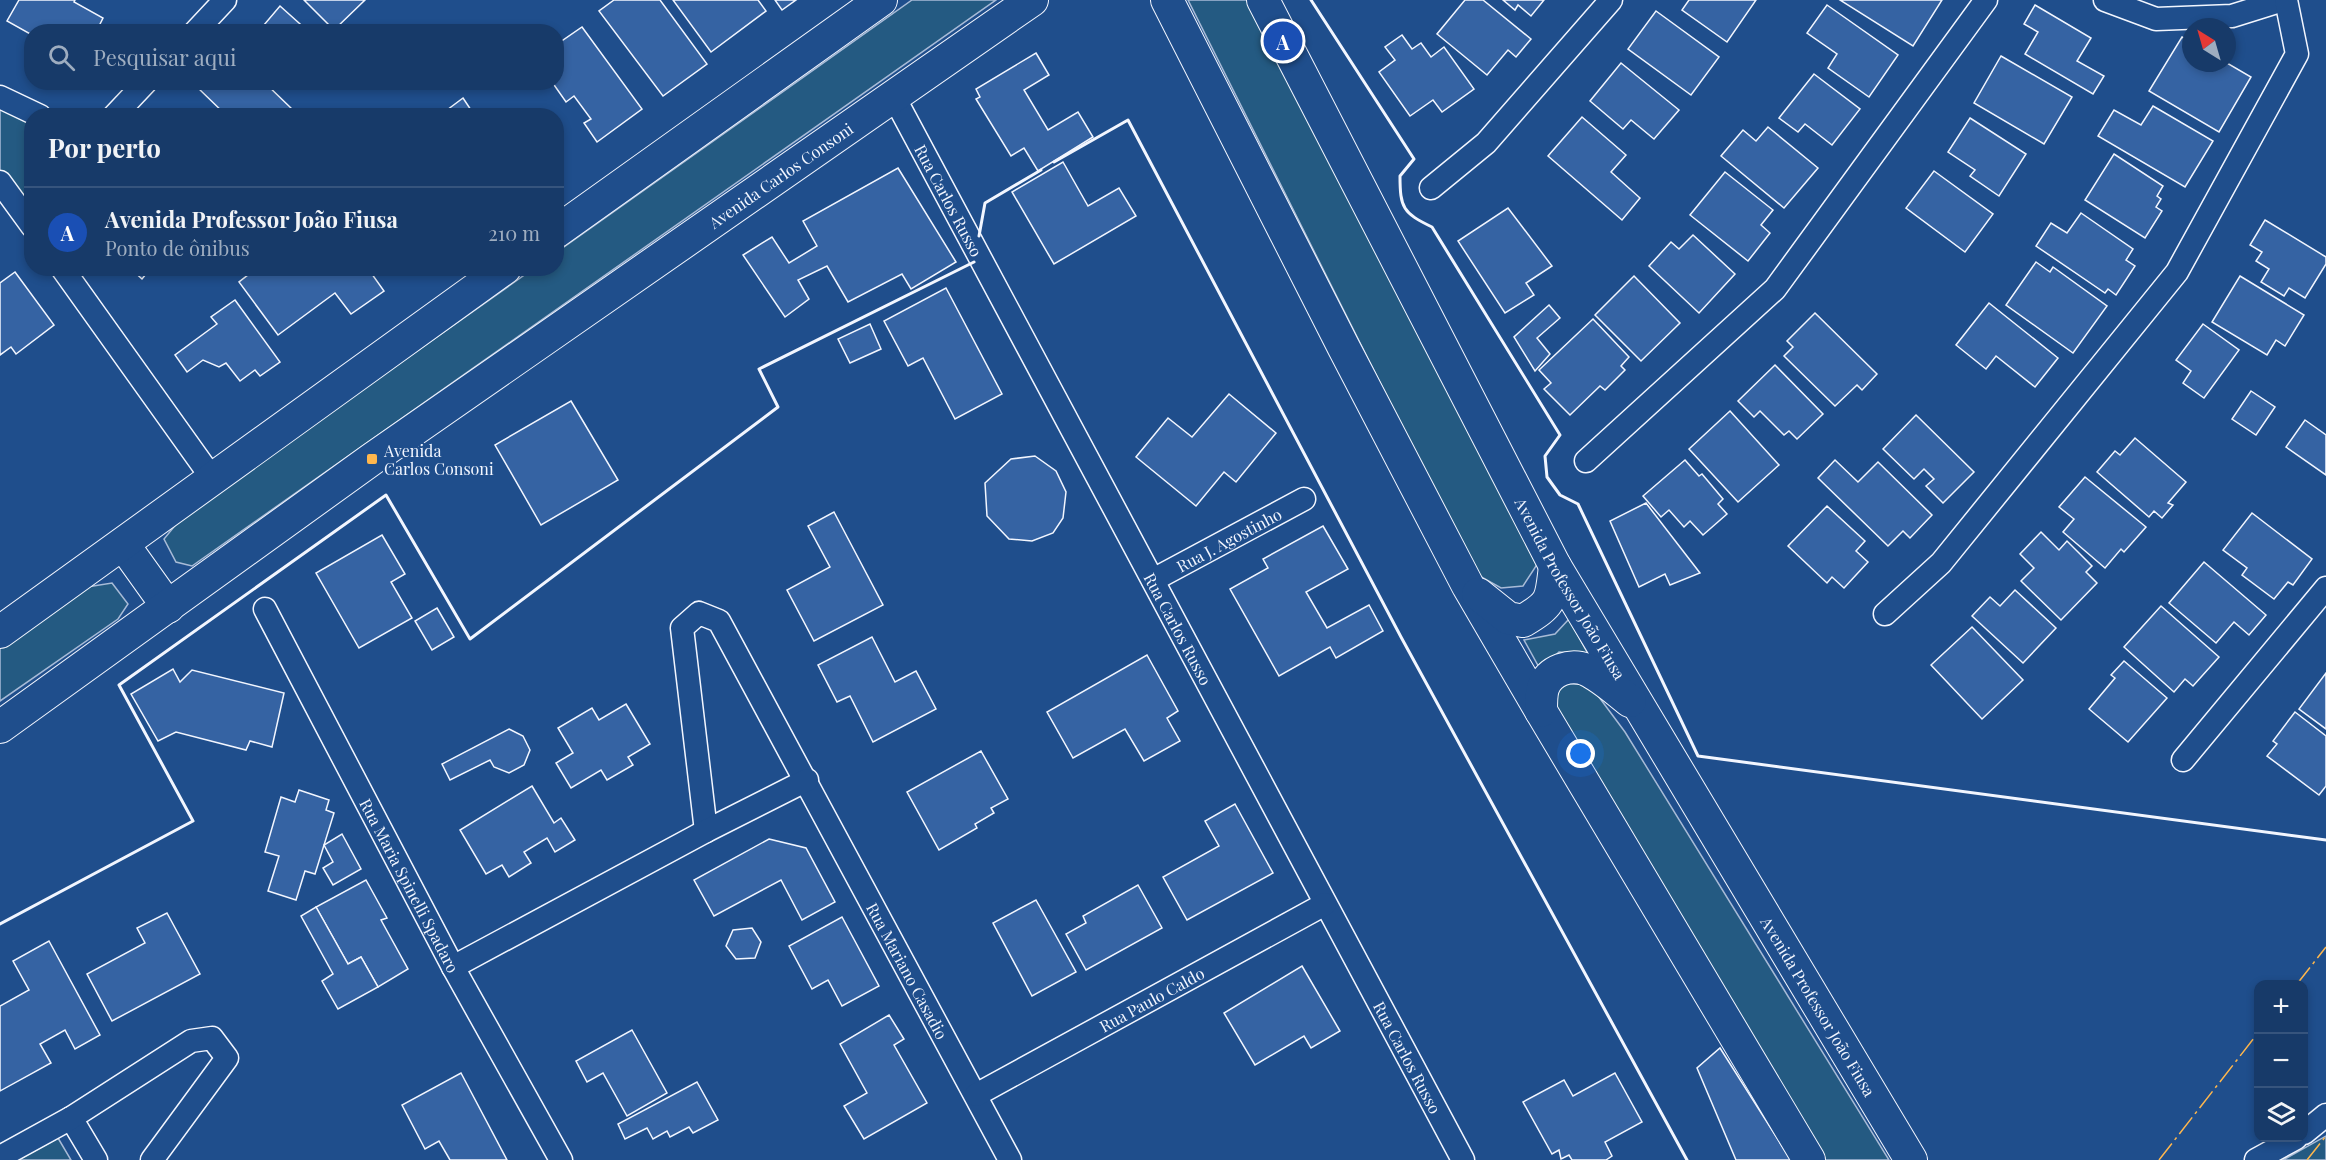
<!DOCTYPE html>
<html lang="pt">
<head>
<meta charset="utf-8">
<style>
  :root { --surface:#173a69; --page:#20416f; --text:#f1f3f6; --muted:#9eadc0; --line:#36547d; --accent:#8abfa5 }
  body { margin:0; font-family:"Playfair Display",serif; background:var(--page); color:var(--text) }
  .controls { position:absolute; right:18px; bottom:18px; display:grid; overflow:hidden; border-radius:12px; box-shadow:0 3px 9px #0003 }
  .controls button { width:54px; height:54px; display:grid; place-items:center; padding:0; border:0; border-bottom:2px solid var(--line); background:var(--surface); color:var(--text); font:30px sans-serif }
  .compass { position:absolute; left:2182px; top:18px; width:54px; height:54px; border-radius:50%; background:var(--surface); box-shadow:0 3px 9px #0003; rotate:323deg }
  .you { position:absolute; left:1581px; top:754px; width:21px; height:21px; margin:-15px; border:4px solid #fff; border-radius:50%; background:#1a73e8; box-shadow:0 0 0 9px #1a73e833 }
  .badge { display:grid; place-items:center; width:39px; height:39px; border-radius:50%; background:var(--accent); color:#fff; font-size:20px; font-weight:700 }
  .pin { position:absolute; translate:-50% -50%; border:3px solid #fff; box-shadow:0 2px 6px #0006 }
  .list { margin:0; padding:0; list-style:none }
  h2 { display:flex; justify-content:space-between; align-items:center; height:78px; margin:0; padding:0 24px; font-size:26px }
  h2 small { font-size:20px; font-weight:400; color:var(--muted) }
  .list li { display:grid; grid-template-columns:39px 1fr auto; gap:18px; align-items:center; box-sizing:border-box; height:90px; padding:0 24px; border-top:2px solid var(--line) }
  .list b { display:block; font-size:22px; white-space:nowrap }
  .list p { margin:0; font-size:20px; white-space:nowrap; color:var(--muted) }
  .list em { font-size:20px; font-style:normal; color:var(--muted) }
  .icon { flex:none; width:33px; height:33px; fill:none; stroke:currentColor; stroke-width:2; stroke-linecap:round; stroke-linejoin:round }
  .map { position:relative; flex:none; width:2326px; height:1160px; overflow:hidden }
  .search { position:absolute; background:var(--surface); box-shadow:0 3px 9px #0003; left:24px; top:24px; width:540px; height:66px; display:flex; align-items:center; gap:15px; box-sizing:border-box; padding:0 21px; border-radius:24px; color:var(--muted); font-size:22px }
  .panel { position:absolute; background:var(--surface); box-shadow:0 3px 9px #0003; left:24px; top:108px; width:540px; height:168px; border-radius:24px }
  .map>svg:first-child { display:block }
  .green { fill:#245a82; stroke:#a8bbd7; stroke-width:1.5 }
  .building { fill:#3563a3; stroke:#f2f6ff; stroke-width:1.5 }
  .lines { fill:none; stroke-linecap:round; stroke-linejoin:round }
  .minor-casing { stroke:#f2f6ff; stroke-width:25 }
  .secondary-casing { stroke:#f2f6ff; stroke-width:34 }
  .minor { stroke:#1f4e8c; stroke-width:22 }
  .secondary { stroke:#1f4e8c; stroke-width:32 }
  .wall { stroke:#f2f6ff; stroke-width:3 }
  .power { stroke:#ffb74d; stroke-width:1.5; stroke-dasharray:21 4.5 3 4.5; stroke-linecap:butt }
  .poi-dot { fill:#ffb74d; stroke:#1f4e8c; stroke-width:2 }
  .labels { text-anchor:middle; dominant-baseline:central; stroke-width:4.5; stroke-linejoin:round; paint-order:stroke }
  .street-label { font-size:16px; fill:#f2f6ff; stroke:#1f4e8c }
  .poi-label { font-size:16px; fill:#f2f6ff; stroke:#1f4e8c; text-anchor:start }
</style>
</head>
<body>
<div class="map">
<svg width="2326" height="1160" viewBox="0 0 2326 1160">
  <rect width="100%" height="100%" fill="#1f4e8c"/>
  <g class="green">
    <polygon points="912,0 996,0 192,566 176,562 164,539 182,517 533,269 556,268 557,252"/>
    <polygon points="1188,0 1247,0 1540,560 1523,586 1501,588 1476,574"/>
    <polygon points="0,101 31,116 31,199 23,208 0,176"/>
    <polygon points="112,583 128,604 118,619 0,701 0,648 87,587"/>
    <polygon points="1569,619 1588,654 1559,652 1540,669 1524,640 1555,634"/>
    <polygon points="1562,683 1590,685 1625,732 1889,1160 1823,1160 1552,708"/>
    <polygon points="2326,1136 2326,1160 2283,1160"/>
    <polygon points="58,1138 71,1160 18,1160"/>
  </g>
  <g class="building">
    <polygon points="19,0 75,0 74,2 103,18 96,32 32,32 32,35 7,21"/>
    <polygon points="304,0 365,0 334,30"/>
    <polygon points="614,0 660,0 707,64 663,96 599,11"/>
    <polygon points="673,0 758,0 766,11 711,52"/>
    <polygon points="775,0 796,0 782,10"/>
    <polygon points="1465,0 1483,0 1531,39 1516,57 1508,50 1487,75 1437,34"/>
    <polygon points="1503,0 1544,0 1531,16 1518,5 1515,10"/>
    <polygon points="1689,0 1756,0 1727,42 1682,10"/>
    <polygon points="1840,0 1942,0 1913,46"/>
    <polygon points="1827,5 1898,55 1869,97 1828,68 1837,54 1807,33"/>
    <polygon points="2035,5 2091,38 2077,61 2104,76 2093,94 2025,54 2038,32 2024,24"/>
    <polygon points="280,6 309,32 258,32"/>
    <polygon points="1656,11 1719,57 1691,95 1628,49"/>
    <polygon points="582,27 642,109 597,142 584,123 591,119 574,96 566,102 552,82 556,82 556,45"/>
    <polygon points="1402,35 1412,49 1421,43 1431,57 1444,47 1474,89 1442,112 1433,100 1410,116 1379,72 1395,60 1385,47"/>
    <polygon points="2182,37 2191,42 2191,63 2227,63 2251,77 2219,132 2149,91"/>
    <polygon points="1036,53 1049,75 1024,90 1048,130 1078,112 1093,137 1038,171 1024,148 1011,156 976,99 980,97 976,89"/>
    <polygon points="2001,56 2072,97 2044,144 1974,103"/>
    <polygon points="1621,63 1679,110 1654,139 1631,120 1623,129 1590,101"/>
    <polygon points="1814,74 1860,109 1832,145 1805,124 1798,132 1779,118"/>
    <polygon points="203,82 264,82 292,109 286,116 227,116 198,88"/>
    <polygon points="463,98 475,116 439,116"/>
    <polygon points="2153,106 2213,141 2185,187 2098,136 2114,110 2141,125"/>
    <polygon points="1582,117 1626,155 1611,172 1640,198 1622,220 1548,156"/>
    <polygon points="1970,118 2026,154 1999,196 1970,176 1975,170 1948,152"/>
    <polygon points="1768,127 1818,168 1784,208 1721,156 1743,130 1756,141"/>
    <polygon points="2114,154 2163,186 2157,196 2161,199 2156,207 2162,211 2145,238 2085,200"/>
    <polygon points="1063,162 1088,206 1119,188 1136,216 1054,264 1012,192"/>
    <polygon points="898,168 956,262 911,289 902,274 848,302 827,266 798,280 809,299 785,317 743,255 772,237 789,263 817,246 803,221"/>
    <polygon points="1934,171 1993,214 1965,252 1906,208"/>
    <polygon points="1725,172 1773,210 1761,225 1770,233 1748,261 1690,215"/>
    <polygon points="1508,208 1552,266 1526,283 1534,295 1505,313 1458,241"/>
    <polygon points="2081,213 2133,249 2126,260 2135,266 2116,295 2108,289 2105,293 2036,246 2051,223 2067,233"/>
    <polygon points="2265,220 2326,257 2326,264 2305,298 2289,288 2284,296 2261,282 2269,269 2256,261 2262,252 2250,245"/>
    <polygon points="1693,235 1735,274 1699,313 1649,266 1671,242 1679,249"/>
    <polygon points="2036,262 2050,272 2053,267 2107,306 2073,353 2006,305"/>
    <polygon points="130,268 151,268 142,279"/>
    <polygon points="257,268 370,268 369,270 384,291 351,314 335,293 278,335 239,282"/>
    <polygon points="15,272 54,325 16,354 11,347 0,355 0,283"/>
    <polygon points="1634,276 1680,323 1641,361 1595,315"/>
    <polygon points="2240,276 2304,315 2285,346 2276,340 2267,355 2212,322"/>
    <polygon points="946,288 1002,394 955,419 923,358 908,366 884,321"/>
    <polygon points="235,300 280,362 260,376 255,370 240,381 226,363 219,367 203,360 187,372 175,355 217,324 211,317"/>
    <polygon points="1989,303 2058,358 2035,387 1996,356 1986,369 1956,345"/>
    <polygon points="1549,305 1560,318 1537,338 1550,354 1535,371 1514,337"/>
    <polygon points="1815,313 1877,374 1862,390 1857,385 1835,406 1784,356 1793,347 1787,341"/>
    <polygon points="1593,319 1629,357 1621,366 1625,370 1605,390 1600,386 1570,415 1544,389 1551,383 1539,370"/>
    <polygon points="870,324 881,349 850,363 838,339"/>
    <polygon points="2203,324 2239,350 2204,398 2183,383 2191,371 2176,360"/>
    <polygon points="1775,365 1823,414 1797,439 1789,431 1784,435 1760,411 1754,417 1738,401"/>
    <polygon points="2251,391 2275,407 2256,435 2232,419"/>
    <polygon points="1229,394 1276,433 1236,482 1224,472 1196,506 1136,457 1168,418 1192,437"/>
    <polygon points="571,401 618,480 541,525 495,445"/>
    <polygon points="1730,411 1779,465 1738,502 1689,449"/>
    <polygon points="1916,415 1974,472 1943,503 1926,486 1934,479 1924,469 1914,479 1883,449"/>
    <polygon points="2305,420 2326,435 2326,475 2286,447"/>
    <polygon points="2135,438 2186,482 2168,503 2173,505 2162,518 2154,511 2149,517 2097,472 2115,451 2120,455"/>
    <polygon points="1035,456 1056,471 1066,492 1063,518 1053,533 1032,541 1009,539 987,516 985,483 1011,459"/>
    <polygon points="1685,460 1699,476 1702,474 1723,499 1718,504 1727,514 1703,535 1690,521 1684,527 1669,510 1661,517 1643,496"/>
    <polygon points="1835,460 1858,482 1878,462 1932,515 1910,538 1903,531 1888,546 1818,478"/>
    <polygon points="2085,477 2146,527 2124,552 2121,549 2105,568 2063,532 2074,519 2059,507"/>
    <polygon points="1646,503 1700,573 1670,585 1665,574 1639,587 1610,521"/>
    <polygon points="1827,506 1865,541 1856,551 1868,562 1844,588 1832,577 1827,583 1788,546"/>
    <polygon points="834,512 883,605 814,641 787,590 830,567 808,526"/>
    <polygon points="2252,513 2312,559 2293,585 2288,582 2274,599 2242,575 2247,568 2223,550"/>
    <polygon points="1323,526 1348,569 1306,592 1327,628 1369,605 1383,631 1336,658 1330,647 1279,676 1230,589 1268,568 1263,559"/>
    <polygon points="2041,532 2059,550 2067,541 2092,566 2086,572 2097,583 2061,620 2021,581 2034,568 2020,554"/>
    <polygon points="382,535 405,574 391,582 412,618 359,648 316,573"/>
    <polygon points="2204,562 2266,615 2249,635 2234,622 2216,643 2169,603"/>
    <polygon points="2015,590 2056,628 2023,663 1972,616 1990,597 2000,606"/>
    <polygon points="2161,606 2219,657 2193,686 2185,679 2174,692 2124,647"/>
    <polygon points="437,608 454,637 432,650 415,621"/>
    <polygon points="1972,627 2023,680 1982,719 1931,665"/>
    <polygon points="872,637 895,682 916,671 936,709 873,742 850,696 837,702 818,665"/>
    <polygon points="1147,655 1178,711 1167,718 1180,741 1144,761 1125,729 1073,758 1047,712"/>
    <polygon points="2124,661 2167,698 2128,742 2089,709 2115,678 2111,675"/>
    <polygon points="173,669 180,682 192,670 284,693 272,747 250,741 246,750 176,732 158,741 131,694"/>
    <polygon points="2326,673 2326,729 2299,709"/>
    <polygon points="626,704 650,744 628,757 633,765 607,780 601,770 571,788 556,763 573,753 558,728 592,708 599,720"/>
    <polygon points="2295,712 2326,736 2326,786 2319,795 2267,756 2277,744 2273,741"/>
    <polygon points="509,729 523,736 530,750 524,765 509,773 494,767 490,760 450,780 442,764"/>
    <polygon points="981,751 1008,799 991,808 994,813 975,824 977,828 939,850 907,792"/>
    <polygon points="532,786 554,823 561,818 575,840 555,852 547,838 524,852 531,863 509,877 502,865 486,874 460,830"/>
    <polygon points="299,790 329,800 326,810 334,813 315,874 305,871 296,900 268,891 279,856 265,852 281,797 295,802"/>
    <polygon points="1235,804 1273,873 1187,920 1163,877 1219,846 1205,821"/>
    <polygon points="342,834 361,869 333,885 323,868 333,862 324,845"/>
    <polygon points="769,839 806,848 835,902 802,920 781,880 714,916 694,880"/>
    <polygon points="366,880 387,918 381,920 408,969 378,987 361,957 348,964 316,907"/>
    <polygon points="1138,885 1162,928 1086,970 1066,934 1086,923 1083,916"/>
    <polygon points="1036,900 1076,972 1032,996 993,923"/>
    <polygon points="316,907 348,964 361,957 378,987 338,1009 322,981 333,974 301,916"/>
    <polygon points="167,913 200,974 112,1021 87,974 145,943 137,928"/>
    <polygon points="842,917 879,986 842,1006 828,980 812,989 789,946"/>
    <polygon points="752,928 761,942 755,958 736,959 726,946 733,930"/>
    <polygon points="49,941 100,1035 75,1049 65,1030 40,1044 51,1063 0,1091 0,1006 29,990 13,961"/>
    <polygon points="1302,966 1340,1031 1311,1048 1304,1036 1255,1065 1224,1013"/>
    <polygon points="889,1015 904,1039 894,1045 927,1103 864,1139 844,1106 867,1093 840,1044"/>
    <polygon points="632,1030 667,1093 627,1116 603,1073 587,1082 576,1061"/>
    <polygon points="1720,1048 1791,1160 1736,1160 1697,1068"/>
    <polygon points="461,1073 507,1160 450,1160 439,1141 425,1149 402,1105"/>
    <polygon points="1615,1073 1642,1122 1605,1142 1612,1156 1606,1160 1572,1160 1569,1155 1561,1159 1559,1150 1552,1154 1523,1102 1564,1080 1573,1096"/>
    <polygon points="697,1082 718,1120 693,1133 689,1127 670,1137 667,1131 653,1139 647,1128 625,1139 618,1124"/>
  </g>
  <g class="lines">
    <g class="minor-casing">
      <g id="minor">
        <polyline points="2105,0 2156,19 2232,16 2283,0"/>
        <polyline points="195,32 225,0"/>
        <polyline points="0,97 40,116"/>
        <path id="s1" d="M 894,97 L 1463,1160"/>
        <polyline points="114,116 146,82"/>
        <polyline points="0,182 32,226"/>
        <polyline points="1431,188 1486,143 1611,0"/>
        <polyline points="62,268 212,478"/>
        <polyline points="1586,461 1775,289 1986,0"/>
        <path id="s2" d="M 1153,580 L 1304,499"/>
        <path id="s3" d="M 265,609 L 453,967 L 561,1160"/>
        <polyline points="1885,614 1941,563 2177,272 2297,54 2286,0"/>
        <polyline points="2183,760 2326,588"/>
        <path id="s4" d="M 706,831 L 682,628 L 699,613 L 719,621 L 1010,1160"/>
        <polyline points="453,967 706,831 807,780"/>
        <path id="s5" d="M 976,1095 L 1325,904"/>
        <polyline points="71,1118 96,1160"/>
        <polyline points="2304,1133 2326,1115"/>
        <polyline points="0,1157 71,1118 191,1041 212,1038 227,1058 152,1160"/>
        <polyline points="2256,1160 2296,1138"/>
      </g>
    </g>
    <g class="secondary-casing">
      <g id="secondary">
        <polyline points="1167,0 1344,348 1468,586 1541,711 1809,1160"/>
        <path id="s6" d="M 1263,0 L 1555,566 L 1911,1160"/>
        <polyline points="556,232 881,0"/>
        <polyline points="123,544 168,607"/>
        <path d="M 1478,594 L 1508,618 L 1523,621 C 1553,603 1551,600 1555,566"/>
        <polyline points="0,632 505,268"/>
        <path d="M 1541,711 C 1541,704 1541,694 1543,688 C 1549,670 1571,663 1587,670 C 1602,677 1617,691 1630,701"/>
        <path id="s7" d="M 0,727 L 372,459 L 1032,0"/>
      </g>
    </g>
    <use href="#minor" class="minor"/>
    <use href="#secondary" class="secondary"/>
    <g class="wall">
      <path d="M 1311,0 L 1414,159 L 1400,176 C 1400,208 1403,213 1432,227 L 1560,435 L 1545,456 L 1547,477 L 1560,495 L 1578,504 L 1698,756 L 2326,840"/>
      <polyline points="1054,162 1128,120 1401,637 1687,1160"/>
      <polyline points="979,236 985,203 1041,170"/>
      <polyline points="0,924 193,821 119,685 386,495 470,639 778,407 759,369 974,262"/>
    </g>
    <g class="power">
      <polyline points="2297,984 2326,947"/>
      <polyline points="2159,1160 2258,1033"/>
      <polyline points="2307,1160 2326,1136"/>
    </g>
  </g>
  <rect class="poi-dot" x="366" y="453" width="12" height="12" rx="3"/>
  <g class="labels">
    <g class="street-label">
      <text stroke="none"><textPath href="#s7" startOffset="956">Avenida Carlos Consoni</textPath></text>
      <text stroke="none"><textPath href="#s1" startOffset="117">Rua Carlos Russo</textPath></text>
      <text stroke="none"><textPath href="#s2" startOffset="86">Rua J. Agostinho</textPath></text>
      <text stroke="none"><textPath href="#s6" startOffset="664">Avenida Professor João Fiusa</textPath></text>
      <text stroke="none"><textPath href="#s1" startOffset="603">Rua Carlos Russo</textPath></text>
      <text stroke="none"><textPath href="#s3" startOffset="312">Rua Maria Spinelli Spadaro</textPath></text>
      <text stroke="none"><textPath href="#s4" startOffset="646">Rua Mariano Casadio</textPath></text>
      <text stroke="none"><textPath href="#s5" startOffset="200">Rua Paulo Caldo</textPath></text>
      <text stroke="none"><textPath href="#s6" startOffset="1150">Avenida Professor João Fiusa</textPath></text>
      <text stroke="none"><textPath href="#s1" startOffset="1089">Rua Carlos Russo</textPath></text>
    </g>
    <g class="poi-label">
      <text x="384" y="450">Avenida<tspan x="384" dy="18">Carlos Consoni</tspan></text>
    </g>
  </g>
</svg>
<div class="controls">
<button>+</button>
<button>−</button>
<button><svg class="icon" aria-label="layers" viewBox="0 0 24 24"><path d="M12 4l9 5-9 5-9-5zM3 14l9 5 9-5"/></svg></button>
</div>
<svg class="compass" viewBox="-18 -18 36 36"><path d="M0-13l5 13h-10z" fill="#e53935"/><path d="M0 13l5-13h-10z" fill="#9eadc0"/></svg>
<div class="you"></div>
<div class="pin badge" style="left:1283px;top:41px;background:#1a4fb4">A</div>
<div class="search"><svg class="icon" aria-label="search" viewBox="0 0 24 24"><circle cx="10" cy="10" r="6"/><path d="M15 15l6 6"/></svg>Pesquisar aqui</div>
<section class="panel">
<h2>Por perto<small></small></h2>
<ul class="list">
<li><span class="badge" style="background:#1a4fb4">A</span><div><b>Avenida Professor João Fiusa</b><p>Ponto de ônibus</p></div><em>210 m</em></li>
</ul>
</section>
</div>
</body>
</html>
